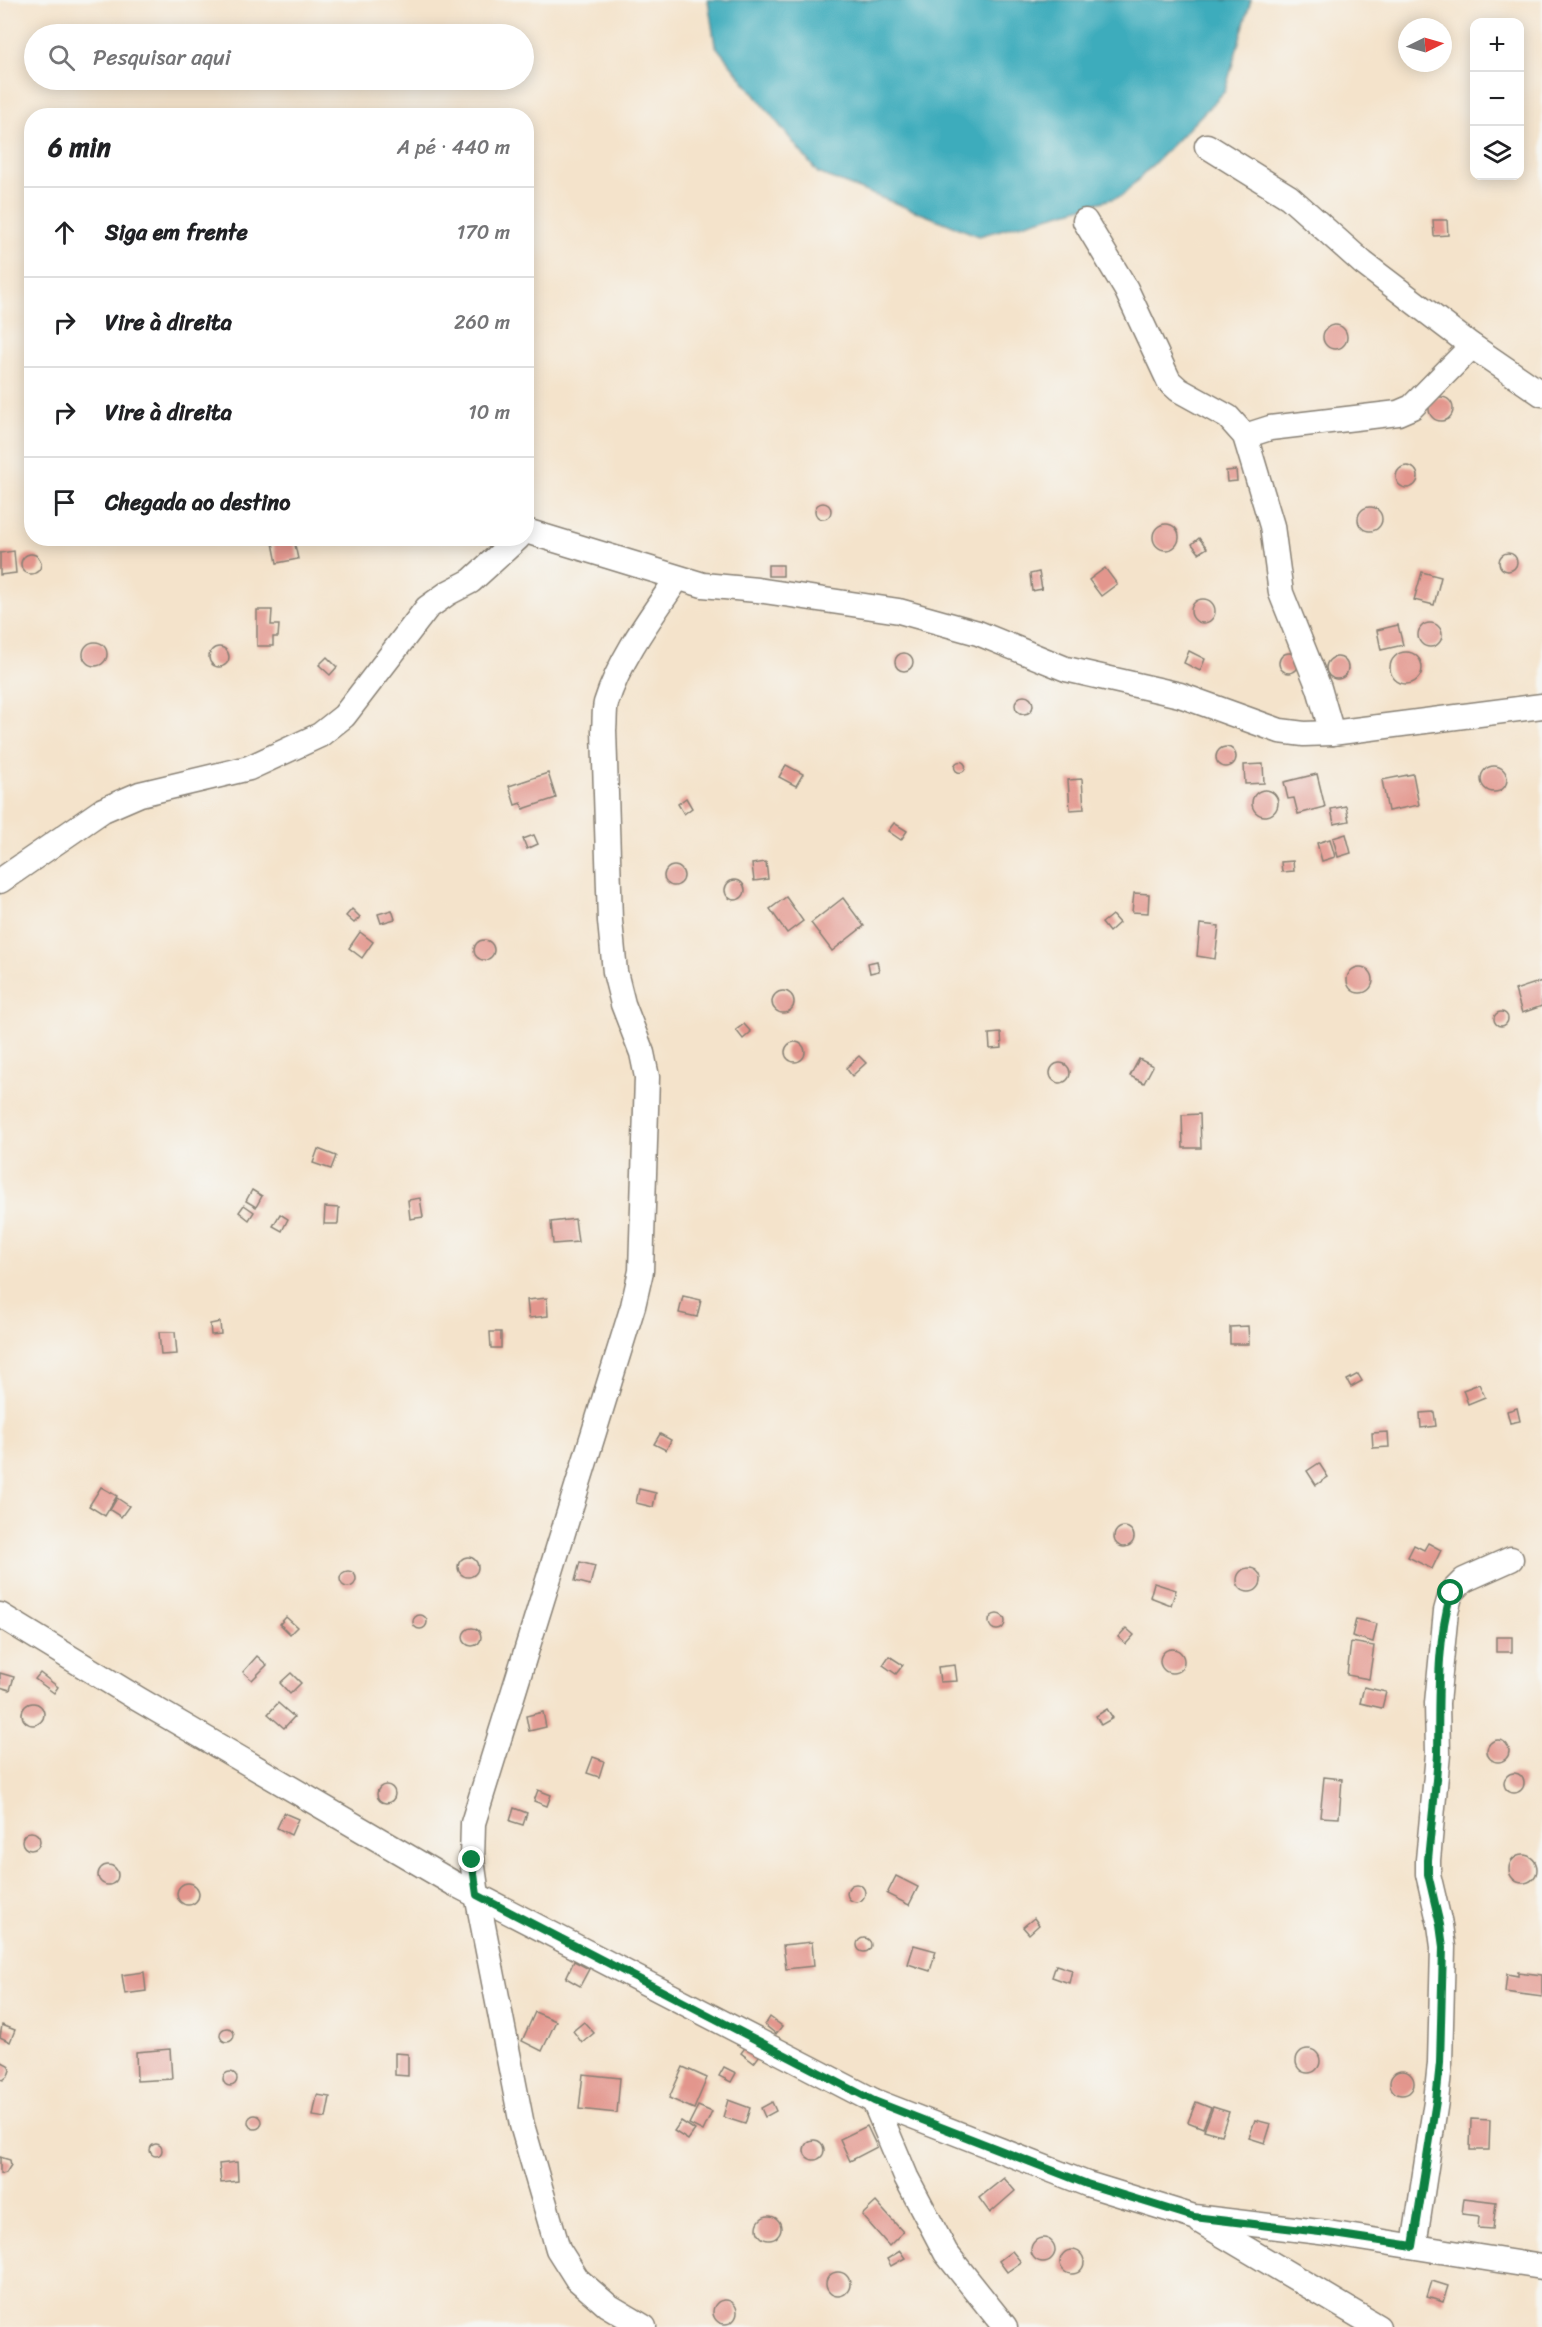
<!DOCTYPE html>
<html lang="pt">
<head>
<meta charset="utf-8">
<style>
  :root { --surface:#fff; --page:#f6f6f6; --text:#202124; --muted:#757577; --line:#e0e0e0 }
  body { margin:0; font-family:Sriracha,sans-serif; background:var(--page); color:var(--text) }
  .controls { position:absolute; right:18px; top:18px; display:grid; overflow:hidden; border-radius:12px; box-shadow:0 3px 15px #0003 }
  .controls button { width:54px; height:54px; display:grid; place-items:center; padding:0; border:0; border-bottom:2px solid var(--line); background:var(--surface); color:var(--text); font:30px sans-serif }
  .compass { position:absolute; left:1398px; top:18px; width:54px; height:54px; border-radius:50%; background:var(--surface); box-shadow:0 3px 15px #0003; rotate:85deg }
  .stop { position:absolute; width:18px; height:18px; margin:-14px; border:4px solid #0b8043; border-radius:50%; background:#fff }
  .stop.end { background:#0b8043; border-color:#fff; box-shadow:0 2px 6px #0008 }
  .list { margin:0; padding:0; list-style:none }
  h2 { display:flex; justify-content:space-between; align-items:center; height:78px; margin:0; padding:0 24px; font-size:26px }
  h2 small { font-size:20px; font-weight:400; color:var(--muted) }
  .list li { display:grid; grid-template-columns:39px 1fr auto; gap:18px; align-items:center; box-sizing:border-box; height:90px; padding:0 24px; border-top:2px solid var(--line) }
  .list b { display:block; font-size:22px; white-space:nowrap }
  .list em { font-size:20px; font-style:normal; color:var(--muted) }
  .icon { flex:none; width:33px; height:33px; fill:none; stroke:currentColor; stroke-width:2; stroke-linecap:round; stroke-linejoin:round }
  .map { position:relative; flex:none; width:1542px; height:2327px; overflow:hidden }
  .search { position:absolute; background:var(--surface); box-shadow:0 3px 15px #0003; left:24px; top:24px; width:510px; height:66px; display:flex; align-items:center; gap:15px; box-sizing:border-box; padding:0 21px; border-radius:33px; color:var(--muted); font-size:22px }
  .panel { position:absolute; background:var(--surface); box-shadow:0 3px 15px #0003; left:24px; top:108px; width:510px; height:438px; border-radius:24px }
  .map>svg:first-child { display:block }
  .water { fill:#3eacbc; stroke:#2d646c; stroke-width:1.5 }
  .building { fill:#e3968d }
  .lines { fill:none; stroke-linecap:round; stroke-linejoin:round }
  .street-casing { stroke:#888074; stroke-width:27 }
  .street { stroke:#fff; stroke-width:24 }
  .route { stroke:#0b8043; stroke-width:8 }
</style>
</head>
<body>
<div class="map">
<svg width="1542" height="2327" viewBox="0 0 1542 2327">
  <rect width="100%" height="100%" fill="#f6f6f2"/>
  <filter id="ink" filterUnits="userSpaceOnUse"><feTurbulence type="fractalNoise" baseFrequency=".0167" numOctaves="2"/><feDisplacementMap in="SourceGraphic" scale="12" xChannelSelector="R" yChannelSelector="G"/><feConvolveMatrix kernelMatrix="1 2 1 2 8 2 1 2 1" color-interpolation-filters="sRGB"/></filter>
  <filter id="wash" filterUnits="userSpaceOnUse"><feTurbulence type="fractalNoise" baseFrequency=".008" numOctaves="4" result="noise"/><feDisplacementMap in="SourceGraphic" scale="24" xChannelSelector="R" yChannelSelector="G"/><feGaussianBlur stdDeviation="1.35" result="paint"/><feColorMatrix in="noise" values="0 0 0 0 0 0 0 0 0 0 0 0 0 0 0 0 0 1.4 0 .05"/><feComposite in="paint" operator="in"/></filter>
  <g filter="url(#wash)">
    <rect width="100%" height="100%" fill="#f4e3cb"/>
    <polygon class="water" points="708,0 1251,0 1225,91 1122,196 979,236 818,173 715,45"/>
    <g id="blocks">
      <g class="building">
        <polygon points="1433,220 1447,220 1448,235 1434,236"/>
        <circle cx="1335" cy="337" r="12"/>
        <circle cx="1441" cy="409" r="12"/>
        <circle cx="1407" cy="477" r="11"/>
        <polygon points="1236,470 1237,481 1227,482 1226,471"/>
        <circle cx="823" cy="511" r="8"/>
        <circle cx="1370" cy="519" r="12"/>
        <circle cx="1166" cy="537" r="13"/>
        <polygon points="272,538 282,538 282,542 294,540 298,559 277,563"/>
        <polygon points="1199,538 1207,548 1199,553 1192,544"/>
        <polygon points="14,551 16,573 0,575 0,553"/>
        <circle cx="1508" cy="562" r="9"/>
        <circle cx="31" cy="564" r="10"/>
        <rect x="768" y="565" width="15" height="11"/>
        <polygon points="1105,568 1117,584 1101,596 1089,580"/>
        <polygon points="1039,572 1042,589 1032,591 1030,574"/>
        <polygon points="1422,572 1441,577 1434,605 1414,600"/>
        <circle cx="1203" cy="611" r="12"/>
        <polygon points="257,610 272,610 271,625 279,625 278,637 273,637 273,646 257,646"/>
        <circle cx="1430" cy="635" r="12"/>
        <polygon points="1398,625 1403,645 1381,650 1377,630"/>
        <circle cx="95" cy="654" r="12"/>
        <circle cx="219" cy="657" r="10"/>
        <polygon points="1189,651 1205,659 1200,671 1184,663"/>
        <circle cx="1406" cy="668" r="16"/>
        <circle cx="1289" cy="663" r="10"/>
        <circle cx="904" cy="662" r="9"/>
        <circle cx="1337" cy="668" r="11"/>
        <polygon points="327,657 337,667 330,675 319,665"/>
        <circle cx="1024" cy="705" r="9"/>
        <circle cx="1226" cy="757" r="10"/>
        <circle cx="960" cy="767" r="5.5"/>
        <polygon points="1263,764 1264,783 1245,784 1244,765"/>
        <polygon points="786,765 803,774 796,786 779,777"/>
        <circle cx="1494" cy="779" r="13"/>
        <polygon points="548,773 556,798 523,809 521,803 515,805 509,786"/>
        <polygon points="1317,774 1325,807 1298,814 1294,798 1288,799 1284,782"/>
        <polygon points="1413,774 1419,805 1388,811 1382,780"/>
        <polygon points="1082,779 1084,809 1070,810 1068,780"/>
        <circle cx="1265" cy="803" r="13"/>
        <polygon points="686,798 692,808 684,814 678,804"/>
        <polygon points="1346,806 1349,821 1334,824 1331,809"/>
        <polygon points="894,823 907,831 901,840 888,831"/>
        <polygon points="1346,834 1351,853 1338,857 1333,838"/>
        <polygon points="534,835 538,844 527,849 523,839"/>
        <polygon points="1330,839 1335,857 1322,861 1317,843"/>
        <polygon points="1293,861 1294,871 1282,872 1281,862"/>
        <polygon points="766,862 768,879 754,881 752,864"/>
        <circle cx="674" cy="876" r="10"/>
        <circle cx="735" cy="890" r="10"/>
        <polygon points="1134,893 1149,894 1148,913 1132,912"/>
        <polygon points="786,897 803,921 787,933 770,909"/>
        <polygon points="843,898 864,926 832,951 811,923"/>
        <polygon points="352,909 360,917 354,923 346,916"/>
        <polygon points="392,910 395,919 381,923 378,914"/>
        <polygon points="1112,915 1119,923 1109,932 1102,923"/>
        <polygon points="1200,924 1219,926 1215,959 1197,956"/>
        <polygon points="360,932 373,942 362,958 349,948"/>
        <circle cx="484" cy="950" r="10"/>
        <polygon points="877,961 879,971 870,973 868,963"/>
        <circle cx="1360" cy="980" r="13"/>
        <polygon points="1542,981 1542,1006 1522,1013 1515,990"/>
        <circle cx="783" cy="1002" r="11"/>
        <circle cx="1501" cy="1019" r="7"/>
        <polygon points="744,1024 751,1032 743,1039 736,1030"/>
        <polygon points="1001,1033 1002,1048 990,1049 989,1034"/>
        <circle cx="795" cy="1052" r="10"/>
        <polygon points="859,1056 866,1063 852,1076 846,1068"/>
        <polygon points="1139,1059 1153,1066 1144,1083 1130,1076"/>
        <circle cx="1060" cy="1073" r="10"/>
        <polygon points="1200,1114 1201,1148 1183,1148 1182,1115"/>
        <polygon points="318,1149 336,1156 331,1169 313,1163"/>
        <polygon points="252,1190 262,1196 256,1207 246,1201"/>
        <polygon points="420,1198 423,1217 410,1219 408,1200"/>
        <polygon points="244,1205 254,1212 249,1220 239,1212"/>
        <polygon points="325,1207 339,1208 338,1224 324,1224"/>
        <polygon points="280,1214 288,1219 282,1231 273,1226"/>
        <polygon points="575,1219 578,1242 553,1244 551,1222"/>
        <polygon points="683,1296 701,1300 697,1317 679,1313"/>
        <polygon points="547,1298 548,1316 529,1318 527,1300"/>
        <polygon points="220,1322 221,1334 211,1335 210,1324"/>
        <polygon points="1248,1326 1249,1344 1230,1344 1230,1327"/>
        <polygon points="159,1332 175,1332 177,1354 161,1355"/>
        <polygon points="490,1332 501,1332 501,1348 491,1348"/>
        <polygon points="1358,1374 1362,1381 1351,1387 1347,1380"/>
        <polygon points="1479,1384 1485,1397 1468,1404 1463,1390"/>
        <polygon points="1517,1408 1520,1421 1510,1423 1507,1411"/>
        <polygon points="1434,1412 1436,1426 1421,1428 1420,1413"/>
        <polygon points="1388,1432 1389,1447 1373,1448 1372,1433"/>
        <polygon points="660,1434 671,1440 666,1450 654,1444"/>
        <polygon points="1319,1463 1328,1477 1316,1485 1307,1471"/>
        <polygon points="101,1487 117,1496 105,1516 89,1506"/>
        <polygon points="639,1489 656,1493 653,1507 636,1503"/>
        <polygon points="117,1498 129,1506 121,1517 110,1510"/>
        <circle cx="1124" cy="1537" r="10"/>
        <polygon points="1428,1543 1441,1550 1432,1569 1408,1557 1414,1545 1424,1550"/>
        <circle cx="468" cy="1567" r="10"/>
        <polygon points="580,1562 595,1566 590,1585 575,1581"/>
        <circle cx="1249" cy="1580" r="12"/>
        <circle cx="348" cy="1579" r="8"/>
        <polygon points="1154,1583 1176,1590 1171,1605 1150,1597"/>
        <circle cx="997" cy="1622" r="8"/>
        <circle cx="420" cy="1622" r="7"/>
        <polygon points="286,1617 297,1627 290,1634 280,1624"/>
        <polygon points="1356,1619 1377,1624 1373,1642 1352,1636"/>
        <polygon points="1126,1628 1134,1635 1126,1644 1118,1637"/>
        <circle cx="472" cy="1637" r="9"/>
        <rect x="1496" y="1637" width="16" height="15"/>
        <polygon points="1351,1642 1374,1646 1369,1679 1347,1675"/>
        <circle cx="1172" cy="1661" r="12"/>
        <polygon points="257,1656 267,1665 252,1680 243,1672"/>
        <polygon points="889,1656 903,1665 896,1674 883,1665"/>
        <polygon points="955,1665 957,1681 940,1682 938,1667"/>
        <polygon points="0,1673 14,1677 10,1690 0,1687"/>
        <polygon points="40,1673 58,1687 54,1693 35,1679"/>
        <polygon points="291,1673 301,1683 290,1694 280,1683"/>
        <polygon points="1364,1687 1386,1692 1382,1708 1360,1703"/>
        <circle cx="33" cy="1714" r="11"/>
        <polygon points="278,1703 294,1717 284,1728 268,1714"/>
        <polygon points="1107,1709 1113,1718 1101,1725 1096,1716"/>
        <polygon points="543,1712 546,1727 529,1731 526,1716"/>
        <circle cx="1498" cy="1751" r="11"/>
        <polygon points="593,1757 604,1761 599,1777 587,1773"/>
        <circle cx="1514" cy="1783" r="10"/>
        <polygon points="1324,1777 1342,1779 1339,1818 1320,1817"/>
        <circle cx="386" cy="1794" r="9"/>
        <polygon points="538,1790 551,1795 547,1806 534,1801"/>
        <polygon points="514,1808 527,1813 523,1825 510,1821"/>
        <polygon points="284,1813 298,1819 291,1835 277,1828"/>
        <circle cx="31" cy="1841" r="9"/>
        <circle cx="1523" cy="1869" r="14"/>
        <circle cx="108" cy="1875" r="10"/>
        <polygon points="896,1876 918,1887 909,1905 887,1894"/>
        <circle cx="188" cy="1894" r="11"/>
        <circle cx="856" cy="1893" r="9"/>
        <polygon points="1034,1918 1039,1925 1029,1934 1023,1927"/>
        <circle cx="864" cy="1945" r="7"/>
        <polygon points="812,1942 814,1966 786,1969 783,1945"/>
        <polygon points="914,1945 936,1951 930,1971 908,1964"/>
        <polygon points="574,1961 589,1969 580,1986 566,1978"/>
        <polygon points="1056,1965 1072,1970 1069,1983 1052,1977"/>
        <polygon points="144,1972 146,1991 125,1994 122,1975"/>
        <polygon points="1518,1972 1542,1975 1542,1997 1505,1992 1507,1974 1518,1976"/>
        <polygon points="535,2012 556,2021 542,2051 522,2041"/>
        <polygon points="770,2017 782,2026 776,2034 765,2025"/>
        <polygon points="584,2022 594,2033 582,2043 573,2031"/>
        <polygon points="2,2025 15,2030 10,2042 0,2037"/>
        <circle cx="227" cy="2035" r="7"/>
        <polygon points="750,2041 763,2051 754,2063 741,2053"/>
        <circle cx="1308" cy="2061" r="12"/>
        <polygon points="170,2049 172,2079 137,2081 136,2052"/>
        <polygon points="395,2053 408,2054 408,2076 395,2075"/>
        <polygon points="0,2061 8,2065 10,2070 8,2076 3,2080 0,2079"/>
        <polygon points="683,2067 707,2078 694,2109 669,2098"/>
        <polygon points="724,2067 736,2073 731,2082 719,2076"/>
        <circle cx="1402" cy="2083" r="12"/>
        <circle cx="230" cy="2079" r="7"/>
        <polygon points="583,2074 620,2078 617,2113 579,2109"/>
        <polygon points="317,2095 330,2097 326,2118 313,2116"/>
        <polygon points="728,2100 750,2108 745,2124 723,2117"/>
        <polygon points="772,2102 776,2111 765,2117 761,2108"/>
        <polygon points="1196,2102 1211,2108 1203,2128 1188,2122"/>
        <polygon points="698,2106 712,2112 703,2131 689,2124"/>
        <polygon points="1213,2107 1229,2112 1221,2135 1204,2130"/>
        <circle cx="255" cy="2122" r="7"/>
        <polygon points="1471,2119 1490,2120 1489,2150 1470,2150"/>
        <polygon points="1255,2120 1271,2124 1265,2143 1249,2138"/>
        <polygon points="681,2121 695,2130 688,2140 674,2131"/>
        <polygon points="867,2126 877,2147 850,2161 840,2139"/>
        <circle cx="814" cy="2150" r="10"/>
        <circle cx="156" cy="2150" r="6"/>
        <polygon points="0,2157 10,2160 11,2165 6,2173 0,2174"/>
        <polygon points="237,2162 238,2181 221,2183 219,2164"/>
        <polygon points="1004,2178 1015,2191 990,2213 979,2198"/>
        <polygon points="1464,2198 1496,2202 1493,2229 1478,2228 1479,2216 1462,2214"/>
        <polygon points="876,2202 903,2232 889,2246 862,2215"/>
        <circle cx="769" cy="2228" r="12"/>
        <circle cx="1043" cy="2250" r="12"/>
        <circle cx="1072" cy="2262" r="12"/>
        <polygon points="900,2251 905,2258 891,2266 887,2259"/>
        <polygon points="1012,2251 1021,2262 1007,2272 999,2261"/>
        <circle cx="838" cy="2284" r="12"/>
        <polygon points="1432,2281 1448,2286 1443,2302 1427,2297"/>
        <circle cx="725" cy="2312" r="12"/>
      </g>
    </g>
  </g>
  <g filter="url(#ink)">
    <use href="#blocks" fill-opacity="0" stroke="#888074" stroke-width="1.5"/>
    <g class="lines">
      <g class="street-casing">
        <g id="street">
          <polyline points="1207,146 1289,197 1363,263 1472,346 1542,394"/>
          <polyline points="1085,221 1126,289 1169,381 1179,390 1228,417 1245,436 1272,526 1281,593 1319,688 1332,733"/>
          <polyline points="1245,436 1270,428 1398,413 1412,407 1472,346"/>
          <polyline points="526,531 703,585 757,590 899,611 978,633 1066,669 1180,695 1280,731 1304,734 1332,733 1542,706"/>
          <polyline points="0,881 103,810 140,794 249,768 320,735 344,716 427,608 448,593 471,581 518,538"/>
          <polyline points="0,1615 138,1699 453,1883 874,2101 1087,2184 1194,2217 1328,2233 1542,2267"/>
          <polyline points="874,2101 906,2177 946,2253 1005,2327"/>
          <polyline points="1201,2222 1378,2327"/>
          <polyline points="1414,2246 1436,2101 1440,2063 1443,1947 1440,1925 1428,1874 1428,1860 1438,1754 1437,1703 1446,1611 1451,1593 1464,1580 1511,1559"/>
          <path d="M 644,2327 L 607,2305 L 577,2279 L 558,2249 L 522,2125 L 477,1895 L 472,1860 L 473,1823 L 633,1306 L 641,1271 L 647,1077 L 642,1053 L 623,1004 L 615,972 L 610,921 L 604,730 C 605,721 604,711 606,703 C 620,658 651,617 677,579"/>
        </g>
      </g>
      <use href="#street" class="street"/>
    </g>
  </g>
  <g class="lines" filter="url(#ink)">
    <path class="route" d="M 472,1860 L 477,1895 L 874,2101 L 1087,2184 L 1194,2217 L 1328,2233 L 1413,2246 L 1436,2101 L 1440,2063 L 1443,1947 L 1440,1925 L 1428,1874 L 1428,1860 C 1431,1825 1436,1789 1438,1754 C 1439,1700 1436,1645 1451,1593"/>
  </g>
</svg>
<div class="controls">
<button>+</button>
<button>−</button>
<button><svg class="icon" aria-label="layers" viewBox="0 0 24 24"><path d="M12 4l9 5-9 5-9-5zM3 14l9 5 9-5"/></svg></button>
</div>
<svg class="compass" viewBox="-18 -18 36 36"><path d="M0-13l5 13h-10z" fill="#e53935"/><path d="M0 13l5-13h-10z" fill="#757577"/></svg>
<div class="stop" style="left:1451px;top:1593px"></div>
<div class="stop end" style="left:472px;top:1860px"></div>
<div class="search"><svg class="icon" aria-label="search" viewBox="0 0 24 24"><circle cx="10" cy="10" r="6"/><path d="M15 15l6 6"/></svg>Pesquisar aqui</div>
<section class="panel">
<h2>6 min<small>A pé · 440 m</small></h2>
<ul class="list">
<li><svg class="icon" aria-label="ahead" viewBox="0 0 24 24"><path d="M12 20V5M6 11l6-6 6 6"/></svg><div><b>Siga em frente</b></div><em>170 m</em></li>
<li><svg class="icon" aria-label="right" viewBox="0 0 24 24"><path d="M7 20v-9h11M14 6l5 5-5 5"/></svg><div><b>Vire à direita</b></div><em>260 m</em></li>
<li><svg class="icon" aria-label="right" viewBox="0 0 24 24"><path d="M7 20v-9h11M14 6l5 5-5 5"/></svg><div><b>Vire à direita</b></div><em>10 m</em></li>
<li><svg class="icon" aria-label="arrive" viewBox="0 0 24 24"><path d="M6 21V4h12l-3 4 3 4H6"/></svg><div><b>Chegada ao destino</b></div></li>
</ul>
</section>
</div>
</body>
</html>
